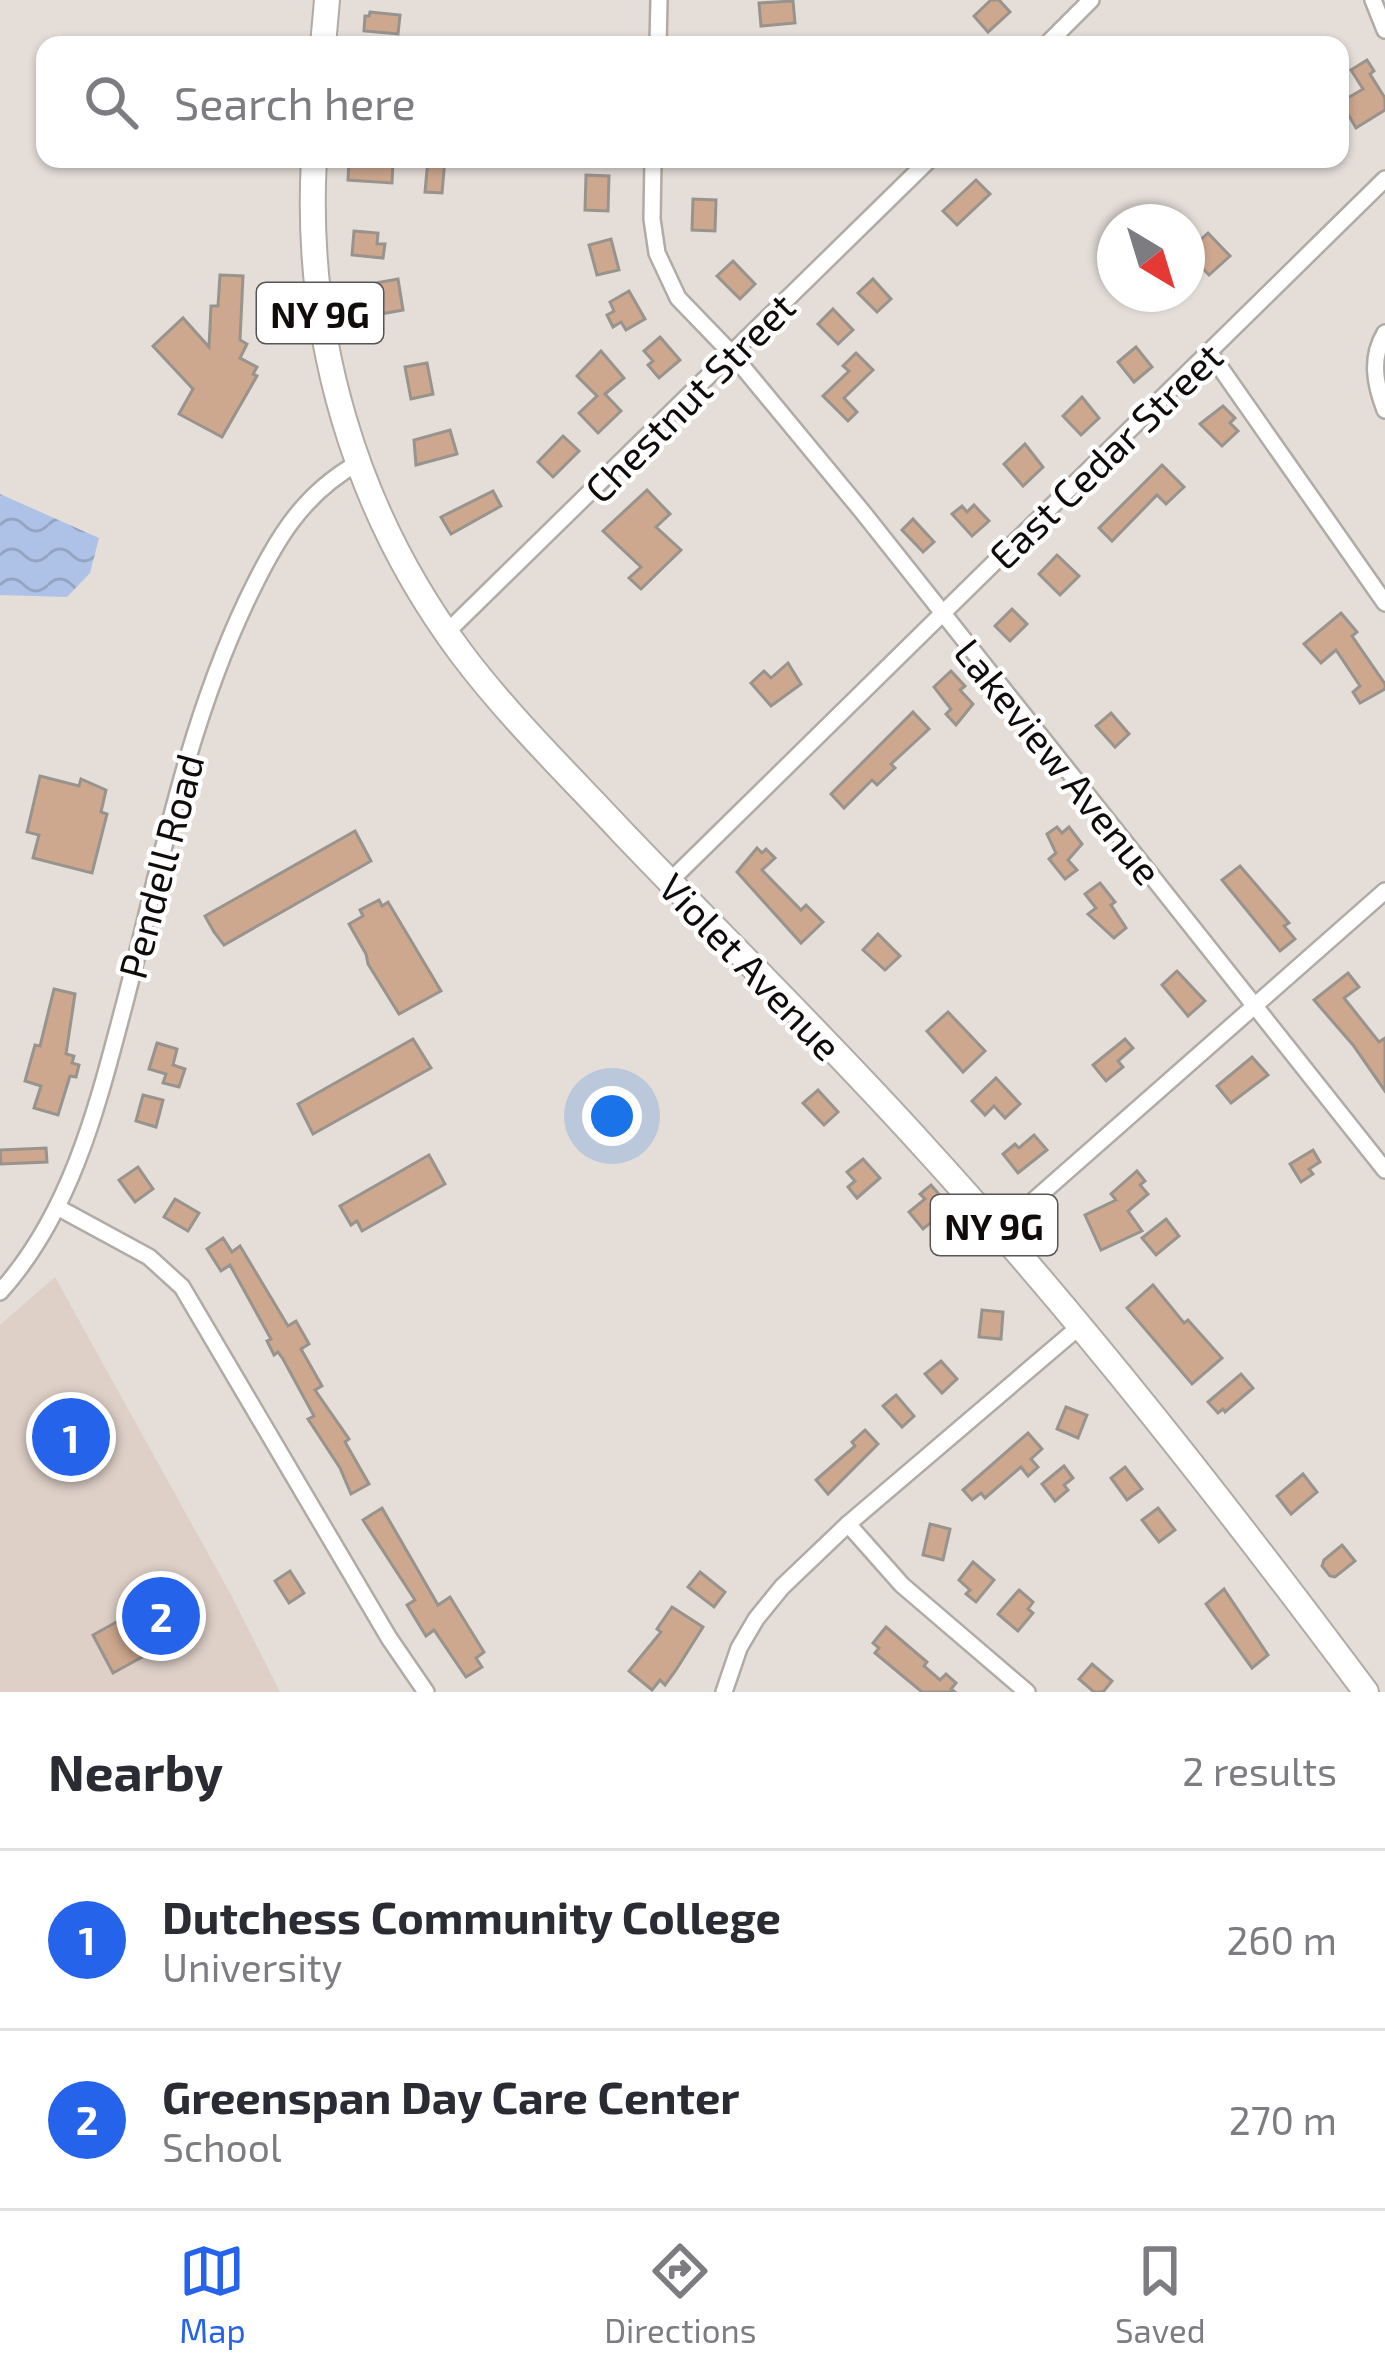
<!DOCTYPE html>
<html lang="en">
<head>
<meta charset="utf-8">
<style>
  :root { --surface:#fff; --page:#f7f7f7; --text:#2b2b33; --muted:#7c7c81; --line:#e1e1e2; --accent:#2563eb }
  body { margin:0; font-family:"Exo 2",sans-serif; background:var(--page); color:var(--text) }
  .compass { position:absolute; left:1097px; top:204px; width:108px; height:108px; border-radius:50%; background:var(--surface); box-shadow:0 3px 9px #0004; rotate:142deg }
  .you { position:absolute; left:612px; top:1116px; width:42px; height:42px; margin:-30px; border:9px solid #fff; border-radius:50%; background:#1a73e8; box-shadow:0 0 0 18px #1a73e833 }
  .badge { display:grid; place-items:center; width:78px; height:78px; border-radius:50%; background:var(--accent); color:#fff; font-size:39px; font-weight:700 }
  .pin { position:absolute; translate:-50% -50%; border:6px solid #fff; box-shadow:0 3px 12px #0006 }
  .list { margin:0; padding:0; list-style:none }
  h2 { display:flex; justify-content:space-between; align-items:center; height:156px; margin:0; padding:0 48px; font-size:51px }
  h2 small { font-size:39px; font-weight:400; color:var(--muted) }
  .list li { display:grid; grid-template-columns:78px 1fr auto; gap:36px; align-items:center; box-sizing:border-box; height:180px; padding:0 48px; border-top:3px solid var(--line) }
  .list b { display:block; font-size:45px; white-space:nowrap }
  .list p { margin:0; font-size:39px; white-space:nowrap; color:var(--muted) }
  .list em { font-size:39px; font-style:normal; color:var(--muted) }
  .icon { flex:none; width:66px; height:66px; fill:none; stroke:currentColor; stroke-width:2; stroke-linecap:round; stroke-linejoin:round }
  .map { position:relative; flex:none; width:1385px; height:1692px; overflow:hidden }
  .search { position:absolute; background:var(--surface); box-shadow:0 3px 9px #0004; left:36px; right:36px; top:36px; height:132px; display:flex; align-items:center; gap:30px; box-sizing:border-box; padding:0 42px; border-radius:24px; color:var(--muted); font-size:45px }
  .sheet { height:516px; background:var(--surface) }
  nav { display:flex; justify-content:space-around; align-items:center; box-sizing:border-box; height:168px; border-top:3px solid var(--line); background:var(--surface); font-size:33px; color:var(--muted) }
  nav a { display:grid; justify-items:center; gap:6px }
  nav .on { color:var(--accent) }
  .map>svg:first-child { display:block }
  .built { fill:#ded0c7 }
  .water { fill:url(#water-waves) }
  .building { fill:#cda78e; stroke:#99938e; stroke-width:3 }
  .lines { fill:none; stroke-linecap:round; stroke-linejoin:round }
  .street-casing { stroke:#b1aba6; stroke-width:20 }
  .primary-casing { stroke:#b1aba6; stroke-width:28 }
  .street { stroke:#fff; stroke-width:15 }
  .primary { stroke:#fff; stroke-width:24 }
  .labels { text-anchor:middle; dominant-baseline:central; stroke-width:9; stroke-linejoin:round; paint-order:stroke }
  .shield { fill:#fff; stroke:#575554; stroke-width:3 }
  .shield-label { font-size:36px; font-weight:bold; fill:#0f0c0b }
  .street-label { font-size:39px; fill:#0f0c0b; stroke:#fff }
</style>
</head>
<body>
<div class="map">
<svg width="1385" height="1692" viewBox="0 0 1385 1692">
  <defs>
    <pattern id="water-waves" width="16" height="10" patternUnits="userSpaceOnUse" patternTransform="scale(3)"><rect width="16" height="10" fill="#aec1e6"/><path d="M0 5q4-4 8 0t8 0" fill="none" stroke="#94a5c4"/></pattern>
  </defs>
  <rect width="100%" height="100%" fill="#e4ddd8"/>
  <polygon class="built" points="55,1277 231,1595 280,1692 0,1692 0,1325"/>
  <polygon class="water" points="0,494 99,538 90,573 67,597 0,595"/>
  <g class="building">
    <polygon points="991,0 999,0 1010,12 988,32 974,16"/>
    <polygon points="793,1 795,23 761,26 759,3"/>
    <polygon points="370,12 400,15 398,34 364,31 365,16 369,16"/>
    <polygon points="1367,60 1374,71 1370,74 1385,98 1385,110 1356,128 1341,102 1363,89 1351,70"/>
    <polygon points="428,159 445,159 442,193 425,192"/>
    <polygon points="349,160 393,163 392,183 348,180"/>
    <polygon points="586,175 609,176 608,211 585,210"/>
    <polygon points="976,180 990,194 957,225 943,211"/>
    <polygon points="693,199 716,200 715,231 692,230"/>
    <polygon points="354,231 378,233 377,244 385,244 383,258 352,255"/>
    <polygon points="1208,233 1230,256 1209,275 1187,252"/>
    <polygon points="611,239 619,270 597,275 589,245"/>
    <polygon points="733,261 755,284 740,299 717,276"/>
    <polygon points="220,275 243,276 240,340 247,344 240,358 257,367 253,374 257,376 222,437 179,414 193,389 153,346 183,318 209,347 211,306 218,306"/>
    <polygon points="398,279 403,310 381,314 376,283"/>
    <polygon points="873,279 891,299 877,312 858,293"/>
    <polygon points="629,291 645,319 626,330 621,322 613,327 607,315 614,311 610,302"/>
    <polygon points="833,309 853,330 838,344 818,324"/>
    <polygon points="660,337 680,360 659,378 648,365 653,361 644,351"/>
    <polygon points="1136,347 1152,367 1134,382 1118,362"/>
    <polygon points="601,351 624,378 605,394 621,411 598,433 579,413 597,396 577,376"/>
    <polygon points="856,353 873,370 844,398 857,412 848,421 823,396 849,371 843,366"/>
    <polygon points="427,363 433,394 411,399 405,367"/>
    <polygon points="1082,397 1099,418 1081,435 1063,416"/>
    <polygon points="1223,406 1235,418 1230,423 1238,431 1222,446 1200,424"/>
    <polygon points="450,430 457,454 416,465 414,440"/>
    <polygon points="563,436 579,451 553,477 538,462"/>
    <polygon points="1025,444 1043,467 1023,486 1004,464"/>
    <polygon points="1162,465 1184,487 1166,504 1157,495 1112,541 1099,528"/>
    <polygon points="647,490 670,514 656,527 681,550 641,589 629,578 641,567 603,531"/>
    <polygon points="493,491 501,506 451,534 441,517"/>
    <polygon points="974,505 989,521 972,536 952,514 962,506 967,512"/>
    <polygon points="913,519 934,542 923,552 902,530"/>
    <polygon points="1057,555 1079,576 1060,595 1039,574"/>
    <polygon points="1012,609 1027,624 1010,641 995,626"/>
    <polygon points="1341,613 1357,632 1352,636 1385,684 1385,689 1360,703 1353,692 1360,686 1336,650 1321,663 1304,644"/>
    <polygon points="788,663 801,684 771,706 751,683 764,671 771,678"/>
    <polygon points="951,671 965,686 960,690 973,704 956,725 946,714 951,709 934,687"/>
    <polygon points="913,712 929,729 891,764 895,768 877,785 872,780 844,808 831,794"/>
    <polygon points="1111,713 1129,734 1115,747 1096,726"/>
    <polygon points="40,776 79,786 81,779 106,790 101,812 107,814 92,873 33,858 39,835 27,832"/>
    <polygon points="1057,827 1062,833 1069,827 1082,844 1068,860 1077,870 1065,879 1049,859 1056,853 1047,834"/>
    <polygon points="355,831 371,861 224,945 214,932 205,916"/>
    <polygon points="757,848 762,853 766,849 775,858 762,870 801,910 806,905 823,922 801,943 737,872"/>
    <polygon points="1240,866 1289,923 1284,926 1295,939 1280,951 1222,880"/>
    <polygon points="1100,883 1115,902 1111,905 1126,928 1114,938 1088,914 1096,908 1085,894"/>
    <polygon points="379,900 382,906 388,902 441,991 399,1014 368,964 366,954 349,924 363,916 360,910"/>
    <polygon points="878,934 900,956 885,970 863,950"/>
    <polygon points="1177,971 1205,1001 1188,1016 1162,985"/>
    <polygon points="1348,973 1359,987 1344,998 1379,1042 1385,1038 1385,1091 1353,1045 1314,1000"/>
    <polygon points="54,989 75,994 66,1054 74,1056 72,1063 79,1065 76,1077 70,1076 58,1115 34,1108 41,1086 25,1081 35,1045 40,1046"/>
    <polygon points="948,1012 985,1051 963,1072 927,1031"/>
    <polygon points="413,1039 431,1068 313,1134 298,1104"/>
    <polygon points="1125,1039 1133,1048 1118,1061 1123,1067 1106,1081 1093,1065"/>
    <polygon points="157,1043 177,1049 173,1065 185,1069 179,1087 163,1083 166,1074 149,1069"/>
    <polygon points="1252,1057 1268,1075 1231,1103 1217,1086"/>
    <polygon points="996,1078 1020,1104 1005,1118 994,1106 985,1115 972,1101"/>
    <polygon points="818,1090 838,1112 824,1125 803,1103"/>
    <polygon points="143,1095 163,1100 156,1127 136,1121"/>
    <polygon points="1034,1135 1047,1150 1018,1173 1003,1154 1015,1144 1019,1148"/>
    <polygon points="46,1148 47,1162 1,1164 0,1150"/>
    <polygon points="1313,1150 1320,1162 1309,1169 1313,1174 1301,1182 1290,1164"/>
    <polygon points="429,1155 445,1184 362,1231 357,1221 351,1225 340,1206"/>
    <polygon points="863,1159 880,1178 857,1198 848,1187 855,1181 847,1172"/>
    <polygon points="138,1167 153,1189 135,1202 119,1180"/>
    <polygon points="1137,1171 1145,1181 1140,1185 1148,1194 1128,1211 1142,1231 1101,1250 1085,1215 1116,1200 1111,1194"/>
    <polygon points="931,1185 950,1207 923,1229 909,1212 925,1199 920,1194"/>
    <polygon points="175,1199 199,1213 188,1231 164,1217"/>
    <polygon points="1166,1219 1179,1236 1156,1255 1142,1238"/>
    <polygon points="223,1238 232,1252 240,1246 288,1326 296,1321 309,1344 301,1349 322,1386 315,1390 349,1439 345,1442 369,1484 351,1494 340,1468 308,1419 314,1416 283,1359 278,1352 274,1355 267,1341 271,1339 230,1265 221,1271 207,1249"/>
    <polygon points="1153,1285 1184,1323 1188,1320 1222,1358 1192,1384 1127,1308"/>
    <polygon points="982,1310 1003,1312 1001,1339 979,1337"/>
    <polygon points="941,1361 957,1379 942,1393 925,1374"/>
    <polygon points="1241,1374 1253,1388 1225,1412 1223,1409 1218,1413 1208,1402"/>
    <polygon points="896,1395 914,1416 902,1427 883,1406"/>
    <polygon points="1066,1407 1087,1415 1078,1438 1057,1429"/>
    <polygon points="865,1430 878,1444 828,1494 816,1480 855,1446 852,1442"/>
    <polygon points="1028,1433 1042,1449 1031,1459 1038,1467 1028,1476 1021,1467 985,1498 981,1493 972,1500 963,1490"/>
    <polygon points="1064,1466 1073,1478 1064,1485 1068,1490 1055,1501 1042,1484"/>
    <polygon points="1125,1467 1142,1489 1127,1500 1111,1478"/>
    <polygon points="1303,1474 1317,1492 1291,1514 1277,1496"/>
    <polygon points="382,1508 438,1605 450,1597 484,1652 476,1658 482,1667 466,1677 434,1630 426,1636 407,1605 415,1600 363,1520"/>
    <polygon points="1158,1508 1175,1530 1159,1542 1142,1520"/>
    <polygon points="930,1524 950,1529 943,1560 923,1555"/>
    <polygon points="1342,1545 1355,1561 1335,1577 1330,1576 1322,1566 1324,1560"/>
    <polygon points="973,1562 994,1580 976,1602 966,1594 970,1590 959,1580"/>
    <polygon points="290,1571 304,1593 289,1603 275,1581"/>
    <polygon points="700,1572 725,1592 714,1607 688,1587"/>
    <polygon points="176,1589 197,1627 113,1673 93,1635"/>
    <polygon points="1224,1589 1268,1655 1252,1668 1206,1604"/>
    <polygon points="1019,1590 1033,1602 1028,1609 1033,1613 1018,1631 998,1614"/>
    <polygon points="672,1607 703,1627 676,1670 665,1685 660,1680 652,1690 629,1671 661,1632 657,1629"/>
    <polygon points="886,1627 927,1662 924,1666 940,1680 946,1674 956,1683 951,1689 955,1692 922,1692 875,1653 879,1648 873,1643"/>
    <polygon points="1092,1664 1112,1681 1103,1692 1094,1692 1079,1679"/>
  </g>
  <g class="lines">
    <g class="street-casing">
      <g id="street">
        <polyline points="1373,0 1385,30"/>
        <polyline points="658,45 659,0"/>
        <polyline points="1046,45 1091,0"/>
        <polyline points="653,159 652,219 657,253 678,298 732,354 861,510 1385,1170"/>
        <path d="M 1385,333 C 1370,358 1375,384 1385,410"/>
        <polyline points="1210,353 1385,603"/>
        <polyline points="446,633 930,159"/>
        <polyline points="669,882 1385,179"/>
        <polyline points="57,1207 149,1257 182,1287 389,1638 426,1692"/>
        <polyline points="999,1231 1385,891"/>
        <path d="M 0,1292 C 72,1212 98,1104 125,1002 C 160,868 186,729 246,602 C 273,545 300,495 358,463"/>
        <polyline points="848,1524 902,1585 1027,1692"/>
        <polyline points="724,1692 739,1648 756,1619 782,1587 848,1524 1079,1327"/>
      </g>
    </g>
    <g class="primary-casing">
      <g id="primary">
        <polyline points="323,45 327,0"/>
        <path d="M 314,159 C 304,336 355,511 461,653 C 509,717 567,773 621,831 C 722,937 828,1040 926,1149 C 1083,1321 1227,1506 1366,1692"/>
      </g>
    </g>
    <use href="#street" class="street"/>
    <use href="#primary" class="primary"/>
  </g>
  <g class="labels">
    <g class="shield">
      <rect x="257" y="283" width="126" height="60" rx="9"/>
      <rect x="931" y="1195" width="126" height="60" rx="9"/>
    </g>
    <g class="shield-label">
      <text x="320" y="313">NY 9G</text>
      <text x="994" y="1225">NY 9G</text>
    </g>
    <g class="street-label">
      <text transform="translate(689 397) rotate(-45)">Chestnut Street</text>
      <text transform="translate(1105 455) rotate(-44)">East Cedar Street</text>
      <text transform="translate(1059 761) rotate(51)">Lakeview Avenue</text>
      <text transform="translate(160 866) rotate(-75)">Pendell Road</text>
      <text transform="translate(751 966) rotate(46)">Violet Avenue</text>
    </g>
  </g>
</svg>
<svg class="compass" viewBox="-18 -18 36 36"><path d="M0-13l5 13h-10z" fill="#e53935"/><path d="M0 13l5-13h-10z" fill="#7c7c81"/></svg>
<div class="you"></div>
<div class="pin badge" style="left:71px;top:1437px">1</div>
<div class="pin badge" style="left:161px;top:1616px">2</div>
<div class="search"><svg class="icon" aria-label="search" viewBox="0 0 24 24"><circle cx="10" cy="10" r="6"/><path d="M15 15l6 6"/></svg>Search here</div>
</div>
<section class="sheet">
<h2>Nearby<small>2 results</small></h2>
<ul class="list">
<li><span class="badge">1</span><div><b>Dutchess Community College</b><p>University</p></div><em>260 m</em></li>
<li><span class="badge">2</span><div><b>Greenspan Day Care Center</b><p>School</p></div><em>270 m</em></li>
</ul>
</section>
<nav>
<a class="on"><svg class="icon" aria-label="map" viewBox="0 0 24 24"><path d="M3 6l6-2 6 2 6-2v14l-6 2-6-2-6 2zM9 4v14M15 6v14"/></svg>Map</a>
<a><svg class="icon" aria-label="directions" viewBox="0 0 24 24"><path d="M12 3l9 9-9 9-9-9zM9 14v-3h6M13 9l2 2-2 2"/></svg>Directions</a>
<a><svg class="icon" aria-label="saved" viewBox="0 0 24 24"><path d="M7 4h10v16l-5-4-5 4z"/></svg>Saved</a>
</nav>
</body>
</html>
